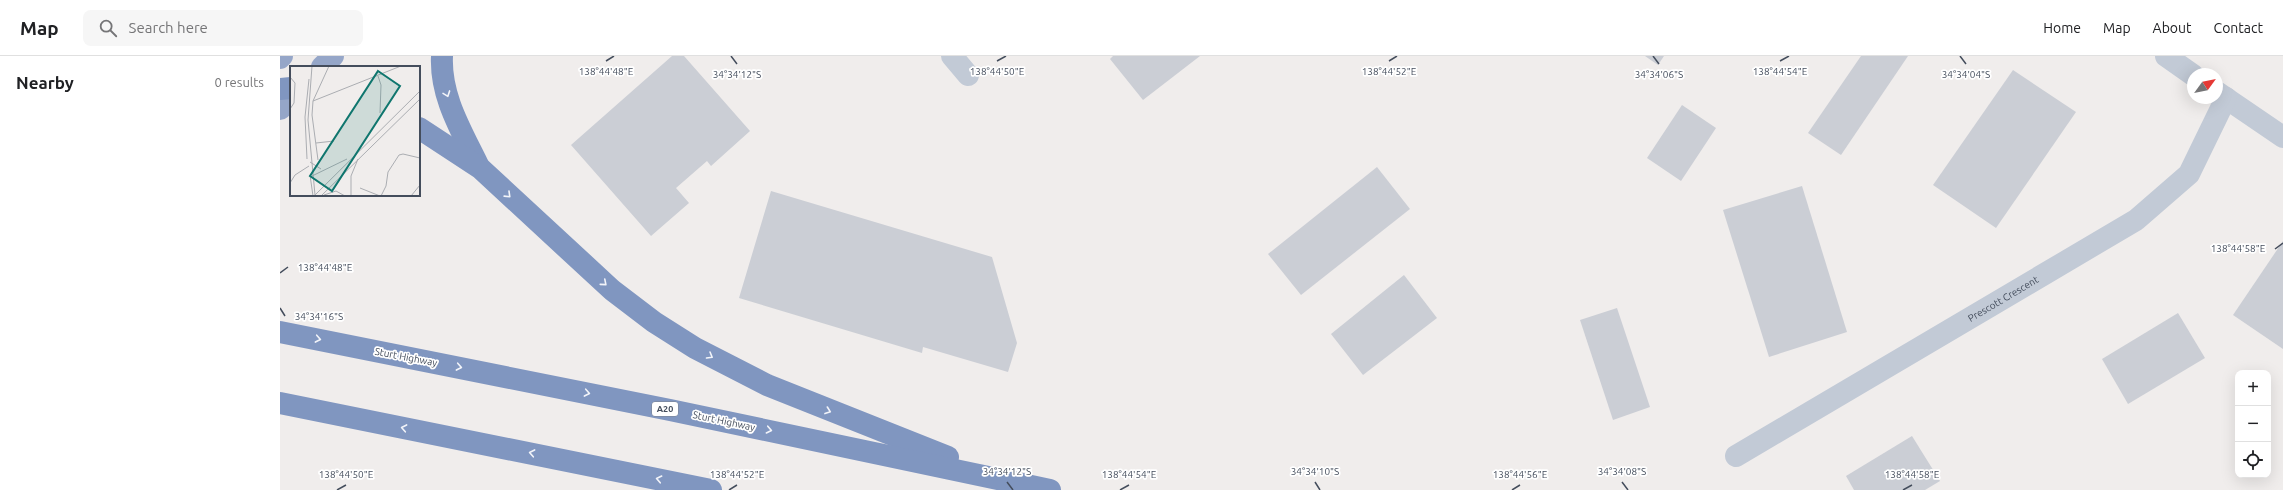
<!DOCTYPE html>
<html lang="en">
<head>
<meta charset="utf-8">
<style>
  :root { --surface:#fff; --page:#f6f6f6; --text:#202124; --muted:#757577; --line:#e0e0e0 }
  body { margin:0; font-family:Ubuntu,sans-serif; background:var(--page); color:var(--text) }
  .controls { position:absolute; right:12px; bottom:12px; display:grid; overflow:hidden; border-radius:8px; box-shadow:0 4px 16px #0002 }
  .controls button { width:36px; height:36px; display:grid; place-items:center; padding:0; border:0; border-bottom:1px solid var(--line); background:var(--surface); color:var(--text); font:20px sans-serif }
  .compass { position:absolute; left:1907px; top:12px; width:36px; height:36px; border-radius:50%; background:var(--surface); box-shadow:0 4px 16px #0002; rotate:57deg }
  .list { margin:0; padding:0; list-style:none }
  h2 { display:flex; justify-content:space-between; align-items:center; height:52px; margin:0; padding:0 16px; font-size:17px }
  h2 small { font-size:13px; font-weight:400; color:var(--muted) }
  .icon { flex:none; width:22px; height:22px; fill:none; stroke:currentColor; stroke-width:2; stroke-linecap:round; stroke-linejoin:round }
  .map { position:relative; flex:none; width:2003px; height:434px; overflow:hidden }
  header { display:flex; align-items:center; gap:24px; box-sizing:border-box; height:56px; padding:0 20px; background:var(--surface); border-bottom:1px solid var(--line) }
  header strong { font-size:19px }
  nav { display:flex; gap:22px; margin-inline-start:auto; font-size:14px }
  .search { width:280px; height:36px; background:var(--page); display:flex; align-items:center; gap:10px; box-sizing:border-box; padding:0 14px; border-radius:8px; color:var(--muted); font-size:15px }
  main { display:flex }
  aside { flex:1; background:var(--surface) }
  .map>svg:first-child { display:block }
  .building { fill:#cbced5 }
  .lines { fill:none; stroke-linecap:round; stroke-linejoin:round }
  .minor { stroke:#c2cad6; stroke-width:22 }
  .trunk { stroke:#95a6c8; stroke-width:22 }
  .motorway { stroke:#8096c0; stroke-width:22 }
  .oneway { stroke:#f2f4f9 }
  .ticks { fill:none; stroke:#444d5c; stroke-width:1.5 }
  .labels { text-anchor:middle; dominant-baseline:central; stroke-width:3.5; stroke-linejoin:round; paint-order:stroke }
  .shield { fill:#fff; stroke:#7c828d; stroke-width:1 }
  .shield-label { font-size:9px; font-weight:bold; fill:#444d5c }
  .street-label { font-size:10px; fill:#444d5c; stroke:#fff }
  .inset-road { fill:none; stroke:#abadb2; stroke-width:1 }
  .view { fill:#0f766e; fill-opacity:0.15; stroke:#0f766e; stroke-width:2 }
  .inset-edge { fill:none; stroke:#444d5c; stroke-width:2 }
  .ticks-label { font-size:10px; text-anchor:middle; fill:#444d5c; stroke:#fff; stroke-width:3.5; stroke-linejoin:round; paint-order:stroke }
</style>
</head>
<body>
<header>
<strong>Map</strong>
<div class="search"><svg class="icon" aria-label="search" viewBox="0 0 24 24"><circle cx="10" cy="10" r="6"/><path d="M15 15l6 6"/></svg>Search here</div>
<nav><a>Home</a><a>Map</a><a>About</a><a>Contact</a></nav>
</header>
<main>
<aside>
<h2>Nearby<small>0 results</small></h2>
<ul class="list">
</ul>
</aside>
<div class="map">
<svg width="2003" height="434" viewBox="0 0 2003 434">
  <rect width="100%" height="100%" fill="#f0edec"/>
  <g class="building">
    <polygon points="392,0 404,0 470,75 431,110 427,105 396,132 409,147 371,180 291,89"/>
    <polygon points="833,0 920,0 863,44 830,3"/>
    <polygon points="1365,0 1384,0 1378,9"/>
    <polygon points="1581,0 1628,0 1561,99 1528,77"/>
    <polygon points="1733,14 1796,56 1716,172 1653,129"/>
    <polygon points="1402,49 1436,72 1401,125 1367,102"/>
    <polygon points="1097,111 1130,153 1021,239 988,198"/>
    <polygon points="1522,130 1567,276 1489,301 1443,154"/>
    <polygon points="491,135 712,201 737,287 728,316 643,291 642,297 459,242"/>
    <polygon points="2003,185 2003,293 1953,259"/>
    <polygon points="1124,219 1157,262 1083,319 1051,278"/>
    <polygon points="1337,252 1370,351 1333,364 1300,264"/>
    <polygon points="1898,257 1925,302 1848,348 1822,303"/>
    <polygon points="1632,380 1660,425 1645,434 1574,434 1566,420"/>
  </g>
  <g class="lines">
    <g class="minor">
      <polyline points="672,0 688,19"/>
      <polyline points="1886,0 1913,19"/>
      <polyline points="1937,36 2003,81"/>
      <path id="s1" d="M 1456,400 L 1856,164 L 1909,118 L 1946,42"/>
    </g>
    <g class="trunk">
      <polyline points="0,2 2,0"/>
      <polyline points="42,11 53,0"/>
      <polyline points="0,53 11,43"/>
    </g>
    <g class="motorway">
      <path d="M 162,0 C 160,40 181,74 198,109"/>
      <polyline points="0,33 11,32"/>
      <polyline points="139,72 200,112 332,234 374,266 415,292 487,329 668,401"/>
      <polyline points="0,276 390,354 770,434"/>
      <polyline points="0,347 431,434"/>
    </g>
  </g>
  <defs><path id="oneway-chevron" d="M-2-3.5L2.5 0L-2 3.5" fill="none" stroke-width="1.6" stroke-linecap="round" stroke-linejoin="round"/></defs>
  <g class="oneway">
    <use href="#oneway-chevron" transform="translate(167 38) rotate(70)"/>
    <use href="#oneway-chevron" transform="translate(228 139) rotate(44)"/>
    <use href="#oneway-chevron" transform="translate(324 227) rotate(41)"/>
    <use href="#oneway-chevron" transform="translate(38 283) rotate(11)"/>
    <use href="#oneway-chevron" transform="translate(430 300) rotate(30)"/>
    <use href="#oneway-chevron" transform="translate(179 311) rotate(11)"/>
    <use href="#oneway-chevron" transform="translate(307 337) rotate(11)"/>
    <use href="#oneway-chevron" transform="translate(548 355) rotate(20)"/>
    <use href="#oneway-chevron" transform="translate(124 372) rotate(-169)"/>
    <use href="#oneway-chevron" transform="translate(489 374) rotate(12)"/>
    <use href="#oneway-chevron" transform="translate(252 397) rotate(-169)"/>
    <use href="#oneway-chevron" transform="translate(379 423) rotate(-168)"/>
  </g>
  <path class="ticks" d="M 451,0 L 457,8M 1373,0 L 1379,8M 1680,0 L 1686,8M 326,5 L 334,0M 717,5 L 726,0M 1109,5 L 1117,0M 1500,5 L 1509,0M 1995,193 L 2003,187M 0,217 L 8,211M 0,252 L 5,260M 727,426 L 733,434M 1035,426 L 1040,434M 1342,426 L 1348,434M 57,434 L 66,429M 449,434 L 457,429M 840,434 L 849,429M 1232,434 L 1240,429M 1623,434 L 1632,429"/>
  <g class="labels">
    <rect class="shield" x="372" y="346" width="26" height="14" rx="3"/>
    <g class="shield-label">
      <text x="385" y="353">A20</text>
    </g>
    <g class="street-label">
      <text stroke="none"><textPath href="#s1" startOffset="310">Prescott Crescent</textPath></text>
      <text transform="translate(126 301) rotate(11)">Sturt Highway</text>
      <text transform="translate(444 365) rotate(12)">Sturt Highway</text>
    </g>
  </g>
  <g transform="translate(10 10)">
    <rect width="130" height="130" fill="#f0edec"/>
    <path class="inset-road" d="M 22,0 L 18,54 L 25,129M 39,0 L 23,35 L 111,0M 88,10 L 91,19 L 90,47M 0,11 L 5,17 L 4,37 L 0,43M 23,35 L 22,49 L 28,94M 26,77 L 44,75M 17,93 L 15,51 L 19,13M 20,96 L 31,103M 20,109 L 23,130M 22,110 L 57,93M 0,117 L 5,109 L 19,100M 70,122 L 90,130M 34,129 L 46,125 L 55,130M 24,130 L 130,25M 31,130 L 130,33M 61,130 L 61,110 L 68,93M 91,130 L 96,120 L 98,106 L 109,89 L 113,88 L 130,92M 121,130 L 130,119"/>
    <path class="view" d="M 88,5 L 110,20 L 42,125 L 20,110 Z"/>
    <rect width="130" height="130" class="inset-edge"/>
  </g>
  <g class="ticks-label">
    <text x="717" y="19">138°44'50"E</text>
    <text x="1109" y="19">138°44'52"E</text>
    <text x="326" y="19">138°44'48"E</text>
    <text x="1500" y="19">138°44'54"E</text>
    <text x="457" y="22">34°34'12"S</text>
    <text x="1379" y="22">34°34'06"S</text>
    <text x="1686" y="22">34°34'04"S</text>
    <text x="1958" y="196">138°44'58"E</text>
    <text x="45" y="215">138°44'48"E</text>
    <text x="39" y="264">34°34'16"S</text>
    <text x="727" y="419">34°34'12"S</text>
    <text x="1035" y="419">34°34'10"S</text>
    <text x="1342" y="419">34°34'08"S</text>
    <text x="66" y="422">138°44'50"E</text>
    <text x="457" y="422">138°44'52"E</text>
    <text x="849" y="422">138°44'54"E</text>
    <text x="1240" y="422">138°44'56"E</text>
    <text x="1632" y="422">138°44'58"E</text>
  </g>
</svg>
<div class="controls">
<button>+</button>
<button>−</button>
<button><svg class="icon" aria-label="locate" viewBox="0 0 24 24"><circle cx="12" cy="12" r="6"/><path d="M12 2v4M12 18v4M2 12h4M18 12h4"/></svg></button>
</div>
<svg class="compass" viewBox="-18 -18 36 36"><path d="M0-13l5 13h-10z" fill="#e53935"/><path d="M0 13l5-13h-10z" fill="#757577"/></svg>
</div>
</main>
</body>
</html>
